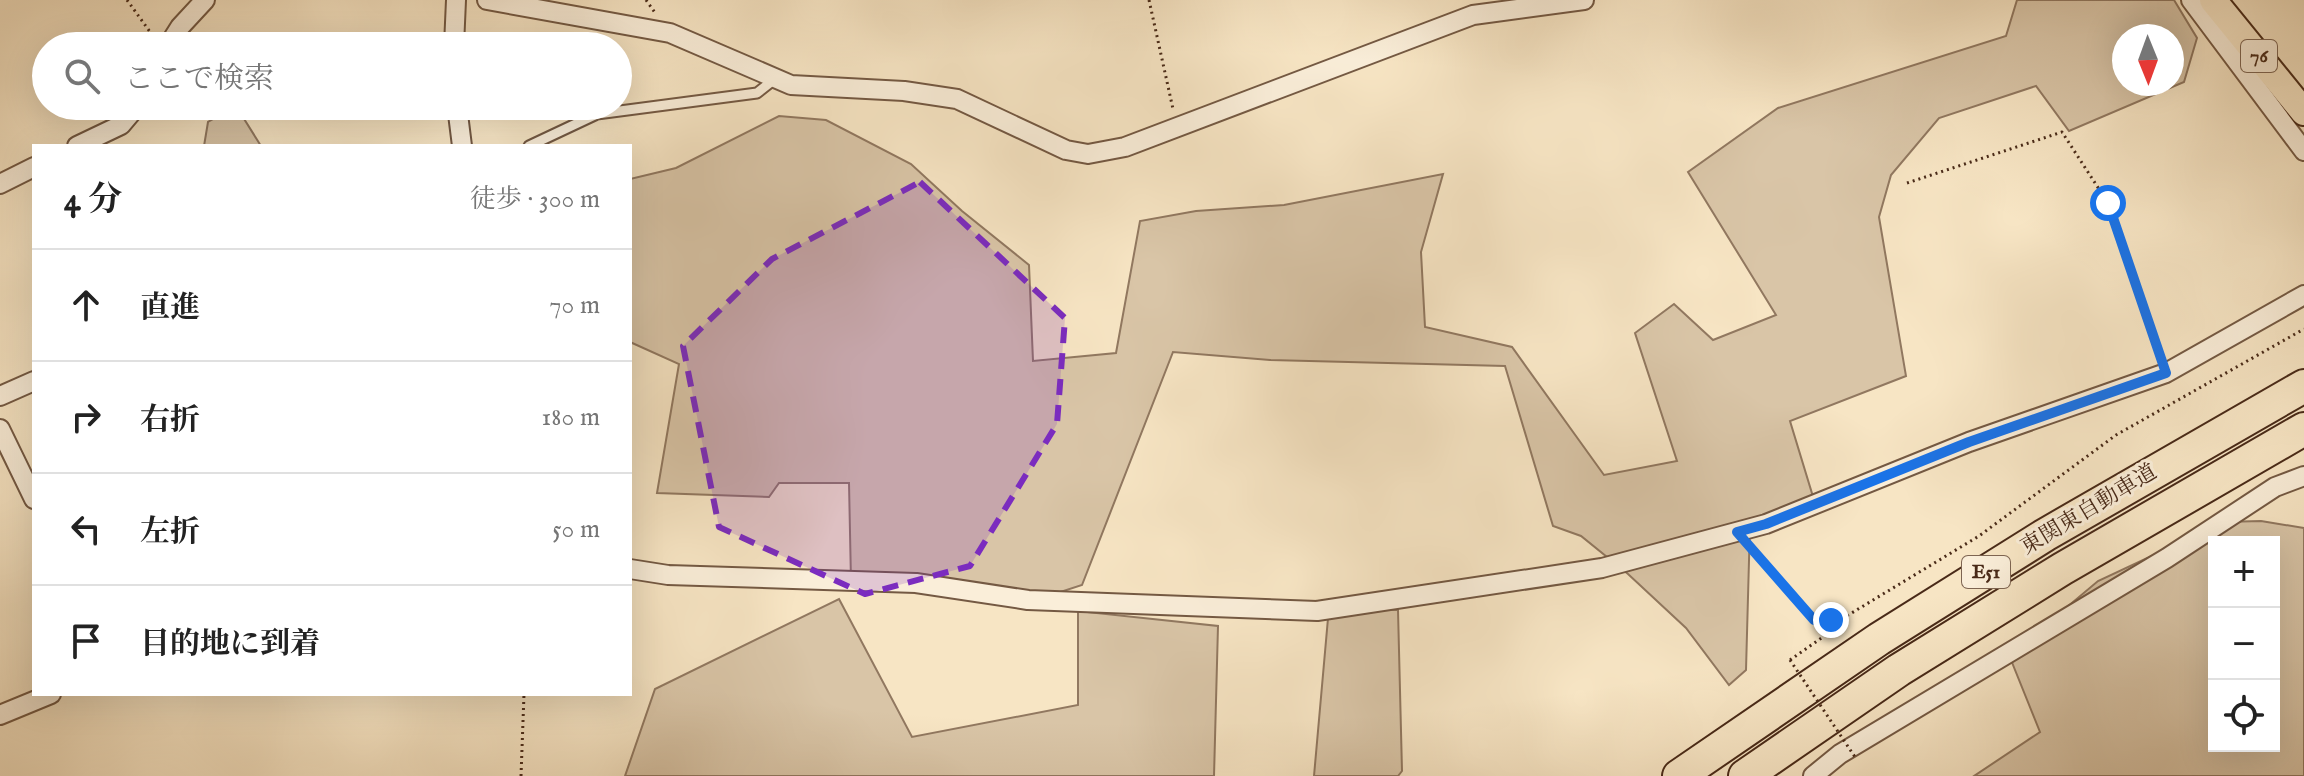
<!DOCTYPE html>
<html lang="ja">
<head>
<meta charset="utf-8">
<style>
  :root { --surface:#fff; --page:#f6f6f6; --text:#222; --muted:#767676; --line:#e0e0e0 }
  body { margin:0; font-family:"IM FELL English","Noto Serif JP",serif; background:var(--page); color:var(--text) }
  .controls { position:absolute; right:24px; bottom:24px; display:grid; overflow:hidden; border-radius:0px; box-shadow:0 8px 32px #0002 }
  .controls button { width:72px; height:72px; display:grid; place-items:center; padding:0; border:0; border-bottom:2px solid var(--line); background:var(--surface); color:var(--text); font:40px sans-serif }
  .compass { position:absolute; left:2112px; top:24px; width:72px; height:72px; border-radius:50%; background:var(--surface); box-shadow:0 8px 32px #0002; rotate:179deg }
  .stop { position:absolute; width:24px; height:24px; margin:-18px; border:6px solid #1a73e8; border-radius:50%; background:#fff }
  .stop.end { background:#1a73e8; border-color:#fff; box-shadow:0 2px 8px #0008 }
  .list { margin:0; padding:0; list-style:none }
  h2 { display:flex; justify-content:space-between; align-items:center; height:104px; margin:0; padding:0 32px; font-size:34px }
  h2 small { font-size:26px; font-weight:400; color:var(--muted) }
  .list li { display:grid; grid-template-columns:52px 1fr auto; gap:24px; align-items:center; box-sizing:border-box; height:112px; padding:0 32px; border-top:2px solid var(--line) }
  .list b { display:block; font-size:30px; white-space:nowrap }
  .list em { font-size:26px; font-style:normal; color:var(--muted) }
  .icon { flex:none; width:44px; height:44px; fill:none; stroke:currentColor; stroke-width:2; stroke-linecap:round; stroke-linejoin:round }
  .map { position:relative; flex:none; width:2304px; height:776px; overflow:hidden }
  .search { position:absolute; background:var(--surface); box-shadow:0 8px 32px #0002; left:32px; top:32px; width:600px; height:88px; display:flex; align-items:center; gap:20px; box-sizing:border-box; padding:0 28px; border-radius:44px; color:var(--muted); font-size:30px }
  .panel { position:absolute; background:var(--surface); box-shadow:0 8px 32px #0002; left:32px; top:144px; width:600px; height:552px; border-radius:0px }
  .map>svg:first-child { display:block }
  .green { fill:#d9c5a7; stroke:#917860; stroke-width:2; fill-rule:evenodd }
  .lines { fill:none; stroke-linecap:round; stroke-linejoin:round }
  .service-casing { stroke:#745943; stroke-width:13 }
  .minor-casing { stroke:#745943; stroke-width:22 }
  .primary-casing { stroke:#492a18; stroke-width:30 }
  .motorway-casing { stroke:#492a18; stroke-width:36 }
  .path { stroke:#492a18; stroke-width:3; stroke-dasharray:2 4; stroke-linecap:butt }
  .service { stroke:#faeed9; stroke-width:9 }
  .minor { stroke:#faeed9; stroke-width:18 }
  .primary { stroke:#f7e5c4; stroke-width:26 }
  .motorway { stroke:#f7e5c4; stroke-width:32 }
  .path-bridge { stroke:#492a18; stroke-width:3; stroke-dasharray:2 4; stroke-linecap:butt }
  .route { stroke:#1a73e8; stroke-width:10 }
  .marked { fill:#7b2cbf; fill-opacity:0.2; stroke:#7b2cbf; stroke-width:6; stroke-dasharray:16 10; stroke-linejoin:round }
  .labels { text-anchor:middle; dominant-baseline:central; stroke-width:6; stroke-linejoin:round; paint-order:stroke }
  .shield { fill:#faeed9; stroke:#7e6552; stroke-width:2 }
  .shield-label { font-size:20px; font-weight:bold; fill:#492a18 }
  .street-label { font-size:22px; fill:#492a18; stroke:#faeed9 }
</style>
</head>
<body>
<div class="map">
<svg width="2304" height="776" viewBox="0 0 2304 776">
  <rect width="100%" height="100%" fill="#f7e5c4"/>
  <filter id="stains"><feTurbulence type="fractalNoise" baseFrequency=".0025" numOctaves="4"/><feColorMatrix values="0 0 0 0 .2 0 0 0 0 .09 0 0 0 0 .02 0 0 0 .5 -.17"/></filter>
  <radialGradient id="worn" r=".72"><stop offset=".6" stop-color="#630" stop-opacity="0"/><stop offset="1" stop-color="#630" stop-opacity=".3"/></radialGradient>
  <g class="green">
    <path d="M 2017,0 L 2174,0 L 2197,38 L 2184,82 L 2069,131 L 2036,86 L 1939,118 L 1891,175 L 1879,217 L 1906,376 L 1790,421 L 1814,500 L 1750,524 L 1746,670 L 1729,685 L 1686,628 L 1628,574 L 1581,536 L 1553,526 L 1505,366 L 1270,360 L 1173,352 L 1082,585 L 1042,598 L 851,581 L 849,483 L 779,483 L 769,497 L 657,493 L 679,364 L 630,342 L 630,179 L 676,168 L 779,116 L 826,120 L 911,164 L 962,211 L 1029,265 L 1033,361 L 1116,353 L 1140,221 L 1196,211 L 1284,205 L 1443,174 L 1421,252 L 1425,327 L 1512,347 L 1604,475 L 1677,461 L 1635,333 L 1674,304 L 1713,340 L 1776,315 L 1688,172 L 1778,108 L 2006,36 ZM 2124,36 L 2172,36 L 2172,84 L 2124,84 Z"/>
    <polygon points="236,106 261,146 204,146 208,122"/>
    <path d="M 2261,521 L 2304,528 L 2304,776 L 1974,776 L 2040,732 L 2007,650 L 2035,634 L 2098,581 L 2224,522 ZM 2214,542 L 2274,542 L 2274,746 L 2214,746 Z"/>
    <polygon points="839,599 912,737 1078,705 1078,611 1218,626 1214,776 625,776 655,689"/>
    <polygon points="1329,607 1398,610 1402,771 1398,776 1314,776"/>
  </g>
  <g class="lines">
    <g class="service-casing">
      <polyline id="service" points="529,146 597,114 757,93 776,78"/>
    </g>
    <g class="minor-casing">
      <g id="minor">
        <polyline points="487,0 670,33 791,85 904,91 957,99 1066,150 1088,154 1125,147 1473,15 1584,0"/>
        <polyline points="2191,0 2304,151"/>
        <polyline points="168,46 180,27 205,0"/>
        <polyline points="454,46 456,0"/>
        <polyline points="457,106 462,146"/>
        <polyline points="77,146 121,125 137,106"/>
        <polyline points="0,184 34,167"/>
        <polyline points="0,396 34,381"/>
        <polyline points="0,429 34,499"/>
        <polyline points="630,569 668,575 916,583 1028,600 1317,611 1602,568 1766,524 1969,442 2166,373 2304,295"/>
        <polyline points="0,715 51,694"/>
        <polyline points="1813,776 1840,754 2167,558 2275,487 2304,476"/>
      </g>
    </g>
    <g class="primary-casing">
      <polyline id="primary" points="2213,0 2304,112"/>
    </g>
    <g class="motorway-casing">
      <g id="motorway">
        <polyline points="1679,776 1879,639 2045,535 2304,386"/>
        <polyline points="1745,776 1899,670 2062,569 2304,429"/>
      </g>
    </g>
    <g class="path">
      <polyline points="127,0 153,36"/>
      <polyline points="646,0 656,14"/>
      <polyline points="1149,0 1173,109"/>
      <polyline points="1907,183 2062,132 2108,203 2161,358"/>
      <polyline points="1749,546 1814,620 1845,617 1979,536 2116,435 2304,329"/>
      <polyline points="1790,660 1830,632 1837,619"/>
      <polyline points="521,776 524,694"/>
    </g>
    <use href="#service" class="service"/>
    <use href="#minor" class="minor"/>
    <use href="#primary" class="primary"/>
    <use href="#motorway" class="motorway"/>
    <polyline class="path-bridge" points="1790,660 1855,757"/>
  </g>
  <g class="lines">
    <polyline class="route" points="1831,620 1814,620 1737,532 1766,524 1969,442 2166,373 2108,203"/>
  </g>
  <path class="marked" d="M 920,182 L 1065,318 L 1057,424 L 970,566 L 865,594 L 719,527 L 683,346 L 772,259 Z"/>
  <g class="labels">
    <g class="shield">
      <rect x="2241" y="40" width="36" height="32" rx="6"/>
      <rect x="1962" y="556" width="48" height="32" rx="6"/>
    </g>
    <g class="shield-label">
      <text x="2259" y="56">76</text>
      <text x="1986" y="572">E51</text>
    </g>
    <g class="street-label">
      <text transform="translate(2089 510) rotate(-31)">東関東自動車道</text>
    </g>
  </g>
  <rect width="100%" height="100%" filter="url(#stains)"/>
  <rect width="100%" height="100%" fill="url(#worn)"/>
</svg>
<div class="controls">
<button>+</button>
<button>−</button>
<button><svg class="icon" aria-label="locate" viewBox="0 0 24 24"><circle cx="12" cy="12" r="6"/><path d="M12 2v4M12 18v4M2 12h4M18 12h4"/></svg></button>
</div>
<svg class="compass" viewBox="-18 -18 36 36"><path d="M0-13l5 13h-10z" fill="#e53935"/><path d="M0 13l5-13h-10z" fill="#767676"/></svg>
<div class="stop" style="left:2108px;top:203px"></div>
<div class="stop end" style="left:1831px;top:620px"></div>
<div class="search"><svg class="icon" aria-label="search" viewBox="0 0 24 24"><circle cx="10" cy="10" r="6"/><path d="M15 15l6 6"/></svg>ここで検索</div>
<section class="panel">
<h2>4 分<small>徒歩 · 300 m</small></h2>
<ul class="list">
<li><svg class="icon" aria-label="ahead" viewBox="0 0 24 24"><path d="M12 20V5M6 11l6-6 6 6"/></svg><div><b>直進</b></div><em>70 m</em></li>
<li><svg class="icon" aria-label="right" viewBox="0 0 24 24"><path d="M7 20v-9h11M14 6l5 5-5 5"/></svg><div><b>右折</b></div><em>180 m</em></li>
<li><svg class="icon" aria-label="left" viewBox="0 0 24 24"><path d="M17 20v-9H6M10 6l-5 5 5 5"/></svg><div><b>左折</b></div><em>50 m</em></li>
<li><svg class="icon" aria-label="arrive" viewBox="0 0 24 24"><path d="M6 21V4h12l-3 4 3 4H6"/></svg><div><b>目的地に到着</b></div></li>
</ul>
</section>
</div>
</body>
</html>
